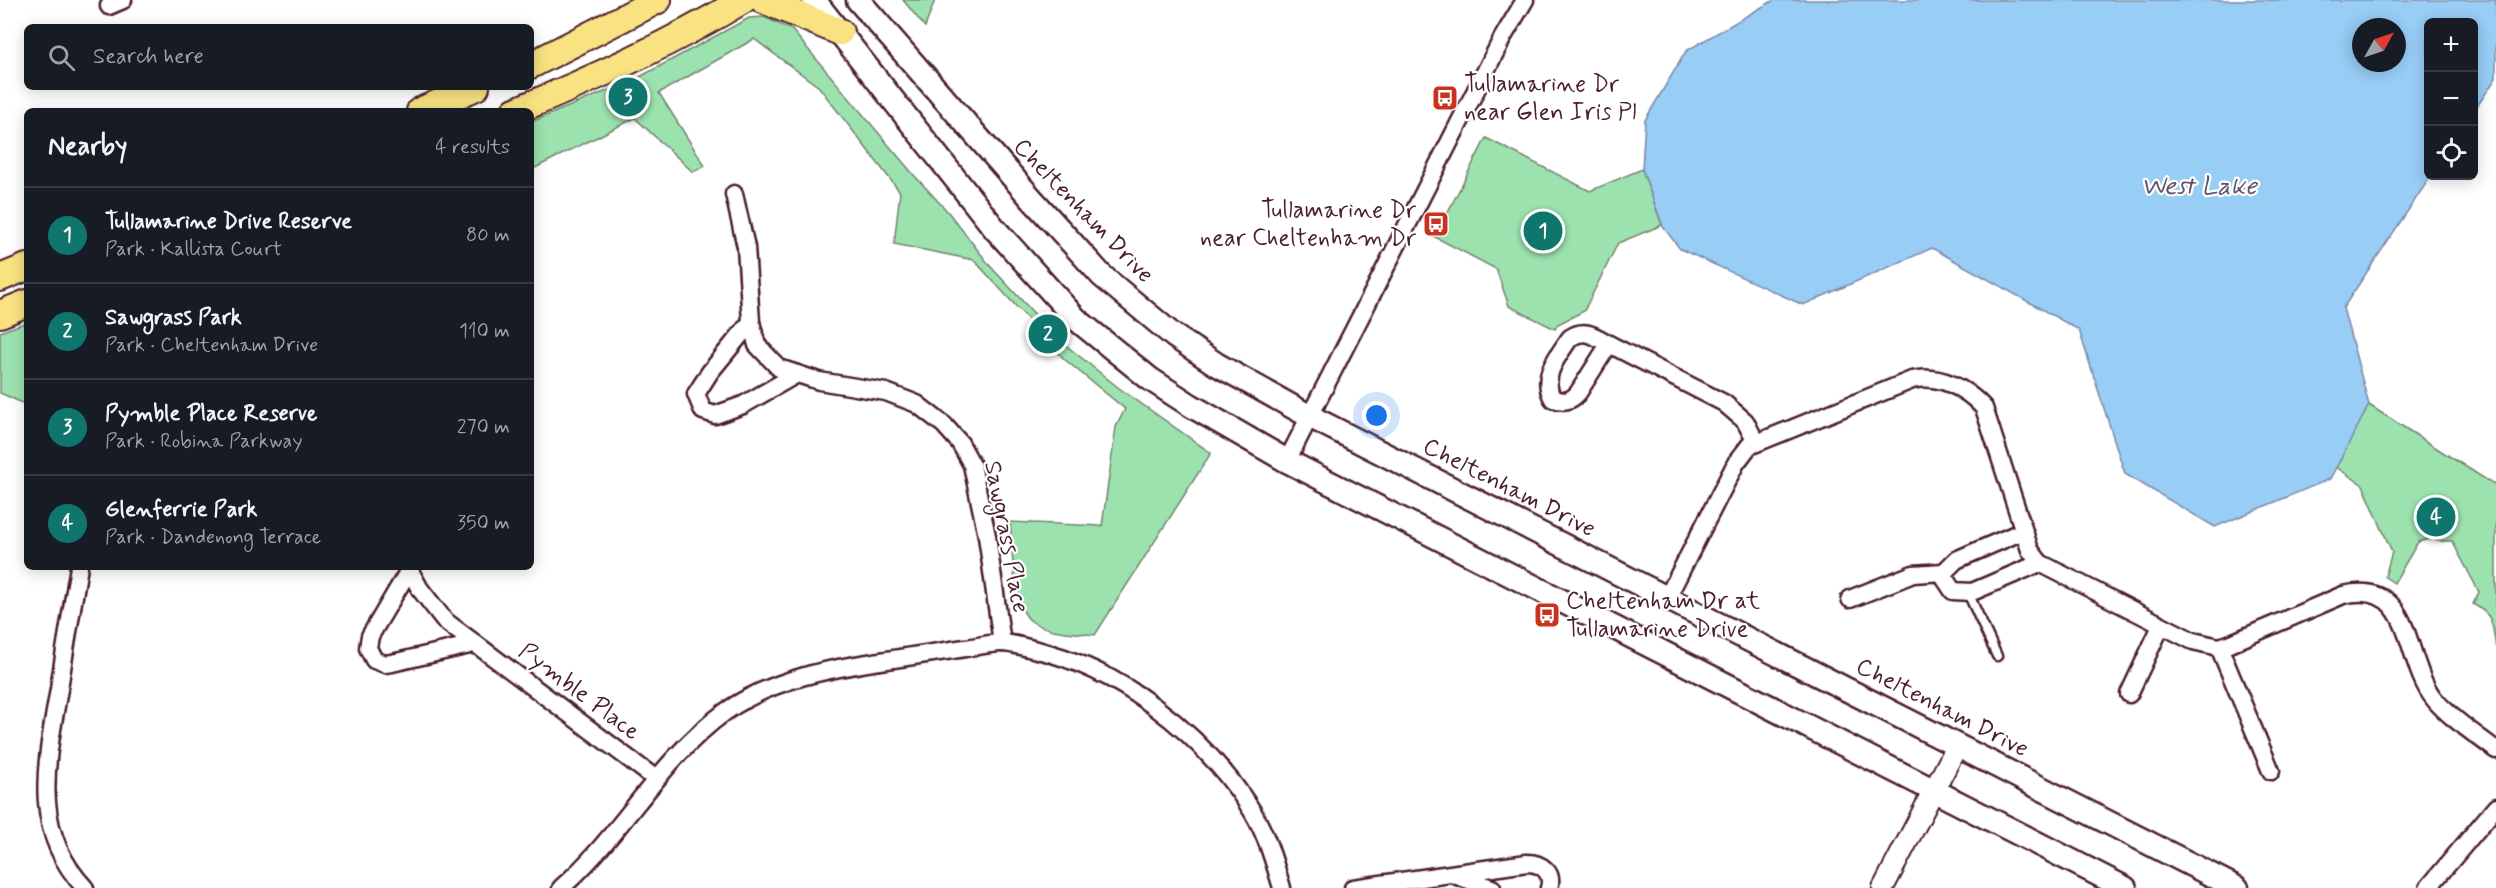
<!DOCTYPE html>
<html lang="en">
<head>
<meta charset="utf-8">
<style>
  :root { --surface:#171b24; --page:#20242c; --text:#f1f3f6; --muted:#9ea1a6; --line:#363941; --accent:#0f766e }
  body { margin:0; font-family:Mynerve,sans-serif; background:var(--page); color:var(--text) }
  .controls { position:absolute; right:18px; top:18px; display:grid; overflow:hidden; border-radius:9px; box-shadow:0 3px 15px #0003 }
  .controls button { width:54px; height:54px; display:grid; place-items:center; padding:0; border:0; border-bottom:2px solid var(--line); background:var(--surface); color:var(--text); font:30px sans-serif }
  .compass { position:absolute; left:2352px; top:18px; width:54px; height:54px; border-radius:50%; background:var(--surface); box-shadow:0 3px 15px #0003; rotate:50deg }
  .you { position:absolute; left:1377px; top:416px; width:21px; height:21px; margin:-15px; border:4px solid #fff; border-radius:50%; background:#1a73e8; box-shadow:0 0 0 9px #1a73e833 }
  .badge { display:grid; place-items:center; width:39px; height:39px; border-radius:50%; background:var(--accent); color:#fff; font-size:20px; font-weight:700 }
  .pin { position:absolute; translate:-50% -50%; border:3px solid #fff; box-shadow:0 2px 6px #0006 }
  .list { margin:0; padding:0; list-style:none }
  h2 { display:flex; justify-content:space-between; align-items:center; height:78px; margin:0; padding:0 24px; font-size:26px }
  h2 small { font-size:20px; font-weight:400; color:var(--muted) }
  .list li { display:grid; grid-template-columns:39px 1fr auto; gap:18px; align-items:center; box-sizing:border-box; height:96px; padding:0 24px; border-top:2px solid var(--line) }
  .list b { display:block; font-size:22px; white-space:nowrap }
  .list p { margin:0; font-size:20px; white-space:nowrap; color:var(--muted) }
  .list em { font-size:20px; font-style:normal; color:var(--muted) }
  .icon { flex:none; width:33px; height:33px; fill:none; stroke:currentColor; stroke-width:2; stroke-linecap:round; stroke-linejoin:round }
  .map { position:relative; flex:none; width:2496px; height:888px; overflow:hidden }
  .search { position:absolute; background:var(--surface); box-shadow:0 3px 15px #0003; left:24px; top:24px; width:510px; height:66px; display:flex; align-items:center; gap:15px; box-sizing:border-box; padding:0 21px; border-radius:9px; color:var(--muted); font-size:22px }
  .panel { position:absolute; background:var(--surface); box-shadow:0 3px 15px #0003; left:24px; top:108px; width:510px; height:462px; border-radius:9px }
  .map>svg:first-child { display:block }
  .green { fill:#9ce2af; stroke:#73806d; stroke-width:1.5 }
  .water { fill:#98cdf6; stroke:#7987a5; stroke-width:1.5; fill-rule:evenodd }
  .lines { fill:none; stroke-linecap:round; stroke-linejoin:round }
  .service-casing { stroke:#4a1f2b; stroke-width:13 }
  .minor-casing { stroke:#4a1f2b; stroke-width:21 }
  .tertiary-casing { stroke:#4a1f2b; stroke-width:24 }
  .secondary-casing { stroke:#4a1f2b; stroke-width:27 }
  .primary-casing { stroke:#4a1f2b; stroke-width:30 }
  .service { stroke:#fff; stroke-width:8 }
  .minor { stroke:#fff; stroke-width:16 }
  .tertiary { stroke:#fff; stroke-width:20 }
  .secondary { stroke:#fff; stroke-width:22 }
  .primary { stroke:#f8e281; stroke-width:26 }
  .labels { text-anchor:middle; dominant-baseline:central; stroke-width:4.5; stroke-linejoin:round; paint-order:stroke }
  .poi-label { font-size:24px; fill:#4a1f2b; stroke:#fff; text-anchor:start }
  .street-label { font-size:24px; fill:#4a1f2b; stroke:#fff }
  .water-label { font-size:26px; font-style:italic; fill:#615368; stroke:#fff }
</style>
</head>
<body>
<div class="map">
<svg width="2496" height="888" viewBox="0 0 2496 888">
  <rect width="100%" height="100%" fill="#fff"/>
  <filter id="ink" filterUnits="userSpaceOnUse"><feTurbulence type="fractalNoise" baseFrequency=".0167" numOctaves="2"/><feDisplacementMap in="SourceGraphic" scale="12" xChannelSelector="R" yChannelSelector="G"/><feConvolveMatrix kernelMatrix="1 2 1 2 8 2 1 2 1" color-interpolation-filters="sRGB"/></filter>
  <g filter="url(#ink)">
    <g class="green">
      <polygon points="903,0 935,0 925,27"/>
      <path d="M 764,17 L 792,30 L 913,174 L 948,212 L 991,267 L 1040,320 L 1068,347 L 1119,388 L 1211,453 L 1095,635 C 1075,632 1048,633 1031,621 C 1011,605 1013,548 1010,522 L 1102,526 L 1116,427 L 1125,409 L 1064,359 L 974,260 L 894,244 L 900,192 L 819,87 L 754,39 L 659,93 L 705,166 L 693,172 L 635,118 L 531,170 L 531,122 L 636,79 L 749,18 Z"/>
      <polygon points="1486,138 1590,191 1642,169 1662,225 1618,243 1584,311 1558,324 1555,329 1509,306 1496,269 1435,237"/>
      <polygon points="27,322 27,405 0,393 0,332"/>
      <path d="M 2369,405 L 2496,486 L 2496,646 C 2491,624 2496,617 2473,604 L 2479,592 L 2452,541 L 2438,541 L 2433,538 L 2418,542 L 2394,583 L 2385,577 L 2392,552 L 2363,485 L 2336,467 Z"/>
    </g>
    <path class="water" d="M 1774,0 L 2496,0 L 2496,78 L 2474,111 L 2474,22 L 2428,22 L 2428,176 L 2431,176 L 2343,308 L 2369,405 L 2330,479 L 2215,527 L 2125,474 L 2079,330 L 1932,248 L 1803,305 L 1680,249 L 1663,227 L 1642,169 L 1645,120 L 1686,51 ZM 2361,27 L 2397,27 L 2397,63 L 2361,63 Z"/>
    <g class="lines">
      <g class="service-casing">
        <polyline id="service" points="1968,593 1997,656"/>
      </g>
      <g class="minor-casing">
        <g id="minor">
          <polyline points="109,6 123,0"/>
          <polyline points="734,194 746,247 751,322 757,345 779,368 819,381 886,392 917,404 944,425 960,443 972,465 987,536 1002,643"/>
          <polyline points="751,322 710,372 696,394 703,411 715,415 743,405 797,374"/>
          <path d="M 1609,344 C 1595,336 1585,328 1570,338 C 1557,357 1540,377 1553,399 C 1564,402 1570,402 1578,393 L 1609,344 L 1724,403 L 1745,421 L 1756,442"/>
          <polyline points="1287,461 1503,37 1525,0"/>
          <polyline points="2023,531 1956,560 1944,572 1945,579 1953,591 1972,592 2040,563"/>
          <path d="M 79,567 C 72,608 65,648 59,689 C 47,760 29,829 85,888"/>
          <polyline points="408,567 420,589 445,621 656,779"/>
          <polyline points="409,570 370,636 368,648 374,660 385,664 392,663 474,644"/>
          <path d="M 1667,598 L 1736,463 L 1749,446 L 1912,380 C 1939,374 1966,388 1984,408 L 2030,550 L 2040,563 L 2193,641 L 2219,647 L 2229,644 L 2343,595 C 2416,578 2402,661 2435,700 C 2451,719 2477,735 2496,750"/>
          <polyline points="1850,599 1913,574 1944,572"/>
          <polyline points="2219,647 2271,771"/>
          <polyline points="2129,694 2161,626"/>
          <polyline points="1457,876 1492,888"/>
          <path d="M 561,888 C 622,835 659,760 725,712 C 772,679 831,668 887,660 C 913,656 939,652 965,648 C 976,647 990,643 1001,643 C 1012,643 1023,647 1033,649 C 1118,668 1199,731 1247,803 C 1265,829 1273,858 1282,888"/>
          <path d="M 1353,888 L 1527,863 C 1541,863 1554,872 1549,888"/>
          <polyline points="2428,888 2496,807"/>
        </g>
      </g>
      <g class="tertiary-casing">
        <polyline id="tertiary" points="1883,888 1957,746"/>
      </g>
      <g class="secondary-casing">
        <g id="secondary">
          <polyline points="814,0 995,229 1076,319 1150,379 1190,405 1287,461 2125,888"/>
          <polyline points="858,0 1031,198 1102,276 1174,336 1216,364 1309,416 2237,888"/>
        </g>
      </g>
      <g class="primary-casing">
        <g id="primary">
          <polyline points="763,0 840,32"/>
          <polyline points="531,65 658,0"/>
          <polyline points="420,111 476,87"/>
          <path d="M 515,111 C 594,79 670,44 743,0"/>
          <polyline points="0,278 27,267"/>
          <polyline points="0,314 27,303"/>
        </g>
      </g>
      <use href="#service" class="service"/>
      <use href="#minor" class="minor"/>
      <use href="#tertiary" class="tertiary"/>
      <use href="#secondary" class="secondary"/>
      <use href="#primary" class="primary"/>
    </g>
  </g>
  <defs>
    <g id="bus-square" transform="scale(1.35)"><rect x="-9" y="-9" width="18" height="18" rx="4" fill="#c8321e" stroke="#fff"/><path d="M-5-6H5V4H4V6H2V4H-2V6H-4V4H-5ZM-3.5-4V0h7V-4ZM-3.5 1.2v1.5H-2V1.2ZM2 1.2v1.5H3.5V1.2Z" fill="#fff"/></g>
  </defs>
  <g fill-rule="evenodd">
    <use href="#bus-square" x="1445" y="98"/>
    <use href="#bus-square" x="1436" y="224"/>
    <use href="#bus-square" x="1547" y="615"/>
  </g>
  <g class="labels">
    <g class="poi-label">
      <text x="1464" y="84">Tullamarine Dr<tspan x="1464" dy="28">near Glen Iris Pl</tspan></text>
      <text x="1416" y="210" text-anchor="end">Tullamarine Dr<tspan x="1416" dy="28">near Cheltenham Dr</tspan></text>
      <text x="1566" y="601">Cheltenham Dr at<tspan x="1566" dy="28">Tullamarine Drive</tspan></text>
    </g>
    <g class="street-label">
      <text transform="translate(1083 211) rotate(46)">Cheltenham Drive</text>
      <text transform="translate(1509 488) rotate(27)">Cheltenham Drive</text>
      <text transform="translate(1006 537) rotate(79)">Sawgrass Place</text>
      <text transform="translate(579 692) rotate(37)">Pymble Place</text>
      <text transform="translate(1942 708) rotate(27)">Cheltenham Drive</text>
    </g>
    <g class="water-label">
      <text x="2199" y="187">West Lake</text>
    </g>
  </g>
</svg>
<div class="controls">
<button>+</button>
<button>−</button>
<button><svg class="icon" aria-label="locate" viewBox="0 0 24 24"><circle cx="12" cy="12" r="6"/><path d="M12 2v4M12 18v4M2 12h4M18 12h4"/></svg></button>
</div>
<svg class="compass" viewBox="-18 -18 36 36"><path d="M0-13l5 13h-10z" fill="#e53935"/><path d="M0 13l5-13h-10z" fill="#9ea1a6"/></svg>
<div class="you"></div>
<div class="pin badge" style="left:1543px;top:231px">1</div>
<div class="pin badge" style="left:1048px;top:334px">2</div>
<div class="pin badge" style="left:628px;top:97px">3</div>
<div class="pin badge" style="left:2436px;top:517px">4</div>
<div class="search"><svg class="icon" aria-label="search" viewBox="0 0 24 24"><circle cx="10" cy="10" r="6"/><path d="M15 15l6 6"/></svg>Search here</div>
<section class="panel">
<h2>Nearby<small>4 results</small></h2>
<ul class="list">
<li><span class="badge">1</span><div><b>Tullamarine Drive Reserve</b><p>Park · Kallista Court</p></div><em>80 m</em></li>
<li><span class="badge">2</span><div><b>Sawgrass Park</b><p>Park · Cheltenham Drive</p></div><em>110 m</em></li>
<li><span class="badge">3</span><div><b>Pymble Place Reserve</b><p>Park · Robina Parkway</p></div><em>270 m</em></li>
<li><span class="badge">4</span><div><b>Glenferrie Park</b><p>Park · Dandenong Terrace</p></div><em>350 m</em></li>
</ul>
</section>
</div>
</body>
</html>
